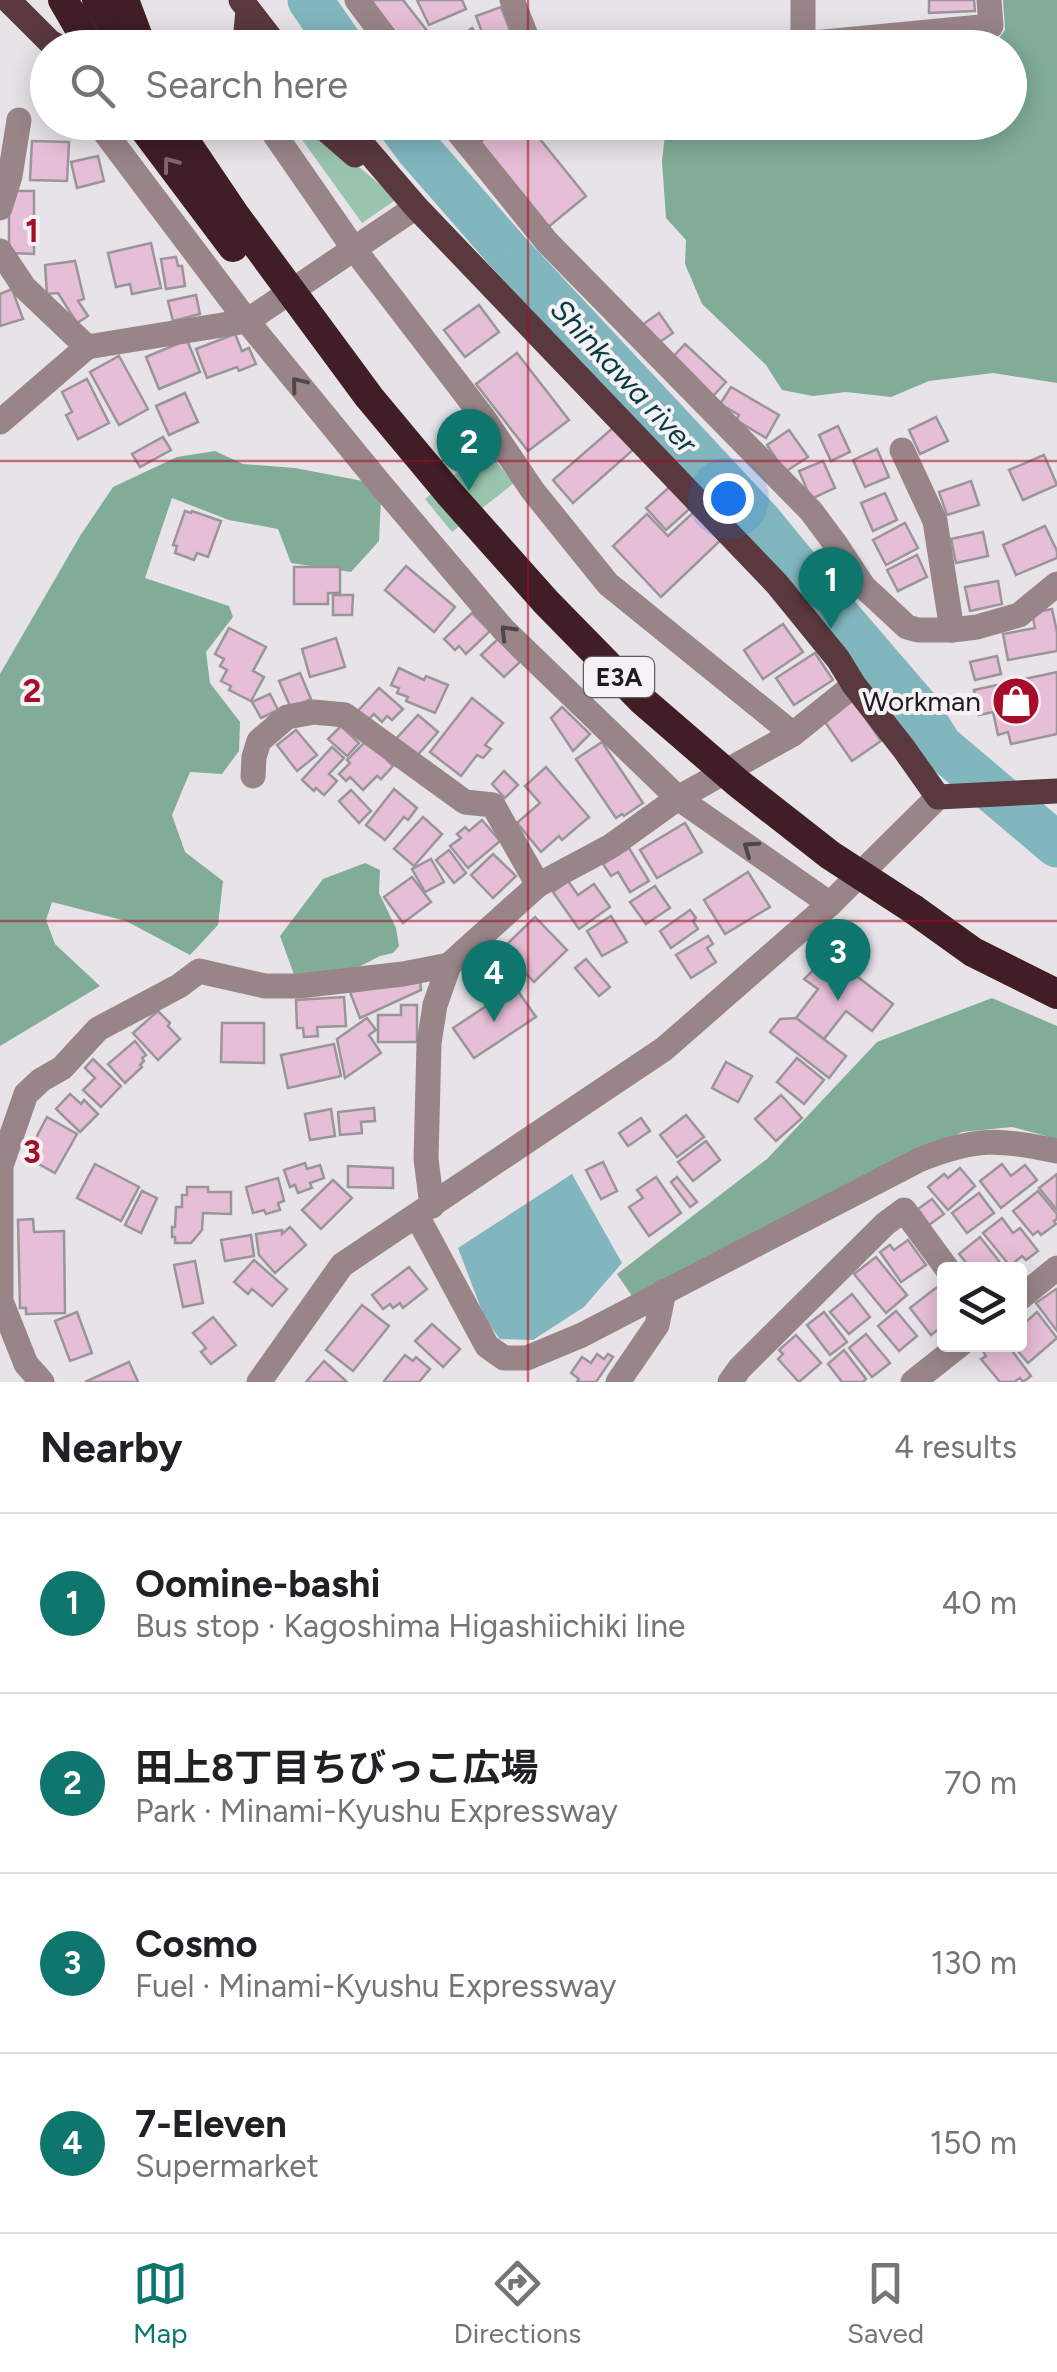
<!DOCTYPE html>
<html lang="en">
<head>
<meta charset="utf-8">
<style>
  :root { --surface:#fff; --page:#f2f2f2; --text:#202124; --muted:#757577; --line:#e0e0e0; --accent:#0f766e }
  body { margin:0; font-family:Figtree,"Noto Sans JP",sans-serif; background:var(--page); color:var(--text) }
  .controls { position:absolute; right:30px; bottom:30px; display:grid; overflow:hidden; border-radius:10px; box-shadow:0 5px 25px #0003 }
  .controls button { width:90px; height:90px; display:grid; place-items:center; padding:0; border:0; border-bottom:2px solid var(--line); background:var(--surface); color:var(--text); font:50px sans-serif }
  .you { position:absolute; left:728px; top:498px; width:35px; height:35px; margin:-25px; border:8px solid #fff; border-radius:50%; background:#1a73e8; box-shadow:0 0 0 15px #1a73e833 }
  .badge { display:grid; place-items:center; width:65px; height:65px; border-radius:50%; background:var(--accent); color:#fff; font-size:32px; font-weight:700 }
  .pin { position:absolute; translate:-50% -82px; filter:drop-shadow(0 2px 5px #0008) }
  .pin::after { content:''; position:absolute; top:52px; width:35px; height:30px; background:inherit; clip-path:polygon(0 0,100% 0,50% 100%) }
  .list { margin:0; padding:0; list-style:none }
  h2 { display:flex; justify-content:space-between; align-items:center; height:130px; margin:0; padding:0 40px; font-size:42px }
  h2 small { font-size:32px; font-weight:400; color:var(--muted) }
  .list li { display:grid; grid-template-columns:65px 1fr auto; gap:30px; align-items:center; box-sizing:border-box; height:180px; padding:0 40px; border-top:2px solid var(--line) }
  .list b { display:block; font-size:38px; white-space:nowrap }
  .list p { margin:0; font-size:32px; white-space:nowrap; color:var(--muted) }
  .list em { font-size:32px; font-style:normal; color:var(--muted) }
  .icon { flex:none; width:55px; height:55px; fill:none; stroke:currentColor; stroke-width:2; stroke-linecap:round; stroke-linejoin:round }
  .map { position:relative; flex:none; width:1057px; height:1382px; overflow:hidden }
  .search { position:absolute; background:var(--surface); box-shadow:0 5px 25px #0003; left:30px; right:30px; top:30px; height:110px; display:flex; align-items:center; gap:25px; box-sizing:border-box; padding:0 35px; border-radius:55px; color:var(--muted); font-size:38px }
  .sheet { height:850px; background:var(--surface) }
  nav { display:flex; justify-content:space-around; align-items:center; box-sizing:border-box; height:140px; border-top:2px solid var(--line); background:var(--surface); font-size:28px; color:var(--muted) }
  nav a { display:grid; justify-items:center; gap:5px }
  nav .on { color:var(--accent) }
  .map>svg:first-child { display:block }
  .green { fill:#99c4ae }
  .forest { fill:#81ad98 }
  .water { fill:#81b6bf }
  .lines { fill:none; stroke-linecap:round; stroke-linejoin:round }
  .river { stroke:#81b6bf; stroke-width:45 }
  .building { fill:#e7bed7; stroke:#9a9598; stroke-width:2.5 }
  .minor { stroke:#998588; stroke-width:25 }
  .major { stroke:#59383e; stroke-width:25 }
  .highway { stroke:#411d25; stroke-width:30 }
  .highway-bridge { stroke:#411d25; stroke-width:30 }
  .oneway { stroke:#80676e }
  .oneway2 { stroke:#4f4648 }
  .grid { fill:none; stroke:#a60d28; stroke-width:2.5; stroke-opacity:0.55 }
  .labels { text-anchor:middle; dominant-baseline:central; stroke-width:8; stroke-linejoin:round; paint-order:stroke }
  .shield { fill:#f5f1f5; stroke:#5e5c5e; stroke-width:2.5 }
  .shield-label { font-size:25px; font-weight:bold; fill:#1e1c1e }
  .poi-label { font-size:28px; fill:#1e1c1e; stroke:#f5f1f5; text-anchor:end }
  .water-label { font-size:30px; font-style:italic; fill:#073b42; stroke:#f5f1f5 }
  .grid-label { font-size:32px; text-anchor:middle; font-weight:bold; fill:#a60d28; stroke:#f5f1f5; stroke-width:8; stroke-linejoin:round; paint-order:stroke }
</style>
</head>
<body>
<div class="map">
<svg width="1057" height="1382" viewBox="0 0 1057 1382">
  <rect width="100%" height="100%" fill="#e8e3e8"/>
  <g class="green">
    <polygon points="290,123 307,123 397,199 362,223"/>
    <polygon points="486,449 514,483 452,532 425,499"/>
  </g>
  <g class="forest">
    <polygon points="1003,0 1057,0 1057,383 993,373 929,381 891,397 846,392 813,396 782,390 766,365 702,304 685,264 686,240 666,218 662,161 666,126 669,122 1010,122 1010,48 904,47 997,41 1005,30"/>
    <polygon points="215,451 243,464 295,468 368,482 381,499 379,541 351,572 291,563 278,529 229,520 172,498 145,578 229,606 233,617 206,652 210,683 240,722 239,751 222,774 190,772 172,815 185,852 223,881 218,925 190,955 126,921 52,902 46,920 55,944 100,986 0,1046 0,674 80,536 113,487 177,457"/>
    <polygon points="365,863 380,870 379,893 396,928 399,946 393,953 380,956 345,974 296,980 280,936 323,879"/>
    <polygon points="992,998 1057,1026 1057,1139 1012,1127 962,1132 632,1296 617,1274 767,1159 877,1042"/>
  </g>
  <polygon class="water" points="572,1174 622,1263 584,1307 533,1340 500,1339 485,1319 458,1248"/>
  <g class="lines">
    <g class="river">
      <polyline points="310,0 343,48"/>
      <polyline points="398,122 418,149 508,252 759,521 818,593 915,706 940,746 1057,845"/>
    </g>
  </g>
  <g class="building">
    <polygon points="374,0 403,0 432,37 418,48 406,48 371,2"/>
    <polygon points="417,0 462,0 466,9 429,25"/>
    <polygon points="929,0 974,0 975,11 929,13"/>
    <polygon points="501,7 510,30 485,40 476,16"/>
    <polygon points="472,28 488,48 452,48 450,45"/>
    <polygon points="505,122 526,122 586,196 547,228 478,144"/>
    <polygon points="32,141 69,142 67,181 30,180"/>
    <polygon points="98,156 104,181 77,188 71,162"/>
    <polygon points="9,191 34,191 34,254 9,253"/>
    <polygon points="151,243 161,288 132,294 130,284 116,287 108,253"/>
    <polygon points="176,257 178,266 182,266 185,286 166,289 161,259"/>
    <polygon points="75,261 84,299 78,301 88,316 77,323 58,293 47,294 45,265"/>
    <polygon points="12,289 23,319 0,326 0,294"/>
    <polygon points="196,295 200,314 173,321 168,301"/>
    <polygon points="479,305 499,332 465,357 444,330"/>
    <polygon points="659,313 673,333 652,347 638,328"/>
    <polygon points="235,334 242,351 249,348 256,364 239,371 237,367 207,378 196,349"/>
    <polygon points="187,340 200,372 159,389 146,357"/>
    <polygon points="685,344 726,382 712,397 671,359"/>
    <polygon points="517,353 569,420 528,451 476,384"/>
    <polygon points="119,356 148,409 119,425 90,372"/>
    <polygon points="87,379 109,423 78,439 66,415 72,412 62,392"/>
    <polygon points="731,387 779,415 766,438 736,420 739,415 720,404"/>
    <polygon points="185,393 198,422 169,435 156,406"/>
    <polygon points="936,417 948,441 920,454 909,430"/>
    <polygon points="838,426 850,452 831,461 819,435"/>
    <polygon points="614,427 634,449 573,503 553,480"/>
    <polygon points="789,430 808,457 785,472 767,445"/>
    <polygon points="163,437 171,450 140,467 132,454"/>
    <polygon points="877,449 889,477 865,487 853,460"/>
    <polygon points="1044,455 1057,485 1023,500 1009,470"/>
    <polygon points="823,461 835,488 811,499 799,471"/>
    <polygon points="971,481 979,505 947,515 939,492"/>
    <polygon points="675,482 695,504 666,530 646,508"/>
    <polygon points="885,493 897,520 873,531 861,503"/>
    <polygon points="696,510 723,538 661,597 613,546 647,514 668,536"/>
    <polygon points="185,511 191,513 192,511 221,521 208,557 197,553 194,560 175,553 177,546 173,545"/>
    <polygon points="905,523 918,548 886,565 873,540"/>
    <polygon points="1045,526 1057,551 1057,558 1016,575 1003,545"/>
    <polygon points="983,532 988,556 956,563 951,539"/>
    <polygon points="917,555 927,577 898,591 887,570"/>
    <polygon points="406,566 455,607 434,632 385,590"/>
    <polygon points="294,567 340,567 340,593 328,593 328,604 294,604"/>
    <polygon points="998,581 1002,604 970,611 965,587"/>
    <polygon points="333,595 353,595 352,615 333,615"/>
    <polygon points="1052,609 1057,632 1057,651 1008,660 1003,634 1035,628 1032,613"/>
    <polygon points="472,613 490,631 466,654 459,646 455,650 444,639"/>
    <polygon points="783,624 803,652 763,679 744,650"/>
    <polygon points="229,628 266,647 253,671 264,677 251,701 229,690 231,686 221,681 227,670 220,666 224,659 215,654"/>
    <polygon points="336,638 345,667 310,677 302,649"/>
    <polygon points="498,639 520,662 504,677 481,655"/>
    <polygon points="815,653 833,680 794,705 776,678"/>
    <polygon points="997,656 1001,674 975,680 970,662"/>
    <polygon points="399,668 424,680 426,676 448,685 435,713 406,701 408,697 397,693 399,688 391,685"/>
    <polygon points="1057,672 1057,734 1011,744 1008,732 998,735 993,712 979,715 974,690"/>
    <polygon points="300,673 311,699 291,708 279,681"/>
    <polygon points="379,688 403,709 392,720 387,716 382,722 374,714 367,721 357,712"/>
    <polygon points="270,694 278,710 261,718 252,702"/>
    <polygon points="472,698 503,723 485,745 491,749 483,758 477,755 461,776 430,752"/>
    <polygon points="853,699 881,741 852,761 823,719"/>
    <polygon points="562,707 590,734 573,751 551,718"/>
    <polygon points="418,715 438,732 415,758 395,740"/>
    <polygon points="341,726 359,743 347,756 328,739"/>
    <polygon points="296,730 317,755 297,771 277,745"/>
    <polygon points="367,740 393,766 381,779 377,776 363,790 350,777 346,781 339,774 350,763 347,760"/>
    <polygon points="602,742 643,803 624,816 622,814 616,818 576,759"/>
    <polygon points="332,747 344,758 329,774 337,781 324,795 316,788 314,791 302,780"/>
    <polygon points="546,767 589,817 562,840 559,836 541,852 517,823 540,803 525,786"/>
    <polygon points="504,771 518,785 505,798 492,784"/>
    <polygon points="394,789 417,808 408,820 404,817 385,840 366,825"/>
    <polygon points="351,790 371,811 359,823 339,801"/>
    <polygon points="423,817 442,834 414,866 394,849"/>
    <polygon points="482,820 500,841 468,868 450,846 461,838 457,834 465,827 469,831"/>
    <polygon points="685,823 702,852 657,878 640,850"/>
    <polygon points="629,848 649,881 630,892 618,872 611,876 603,864"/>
    <polygon points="449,850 466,873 454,883 436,860"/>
    <polygon points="493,854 516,876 493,898 471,875"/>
    <polygon points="431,859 444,882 425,892 412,869"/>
    <polygon points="748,872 770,907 725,934 704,900"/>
    <polygon points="412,877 431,902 403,923 384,897"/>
    <polygon points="568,881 578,895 594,884 610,907 579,929 553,892"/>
    <polygon points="655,886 670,908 646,924 630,902"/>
    <polygon points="690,910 696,918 693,921 698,929 671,948 660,931"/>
    <polygon points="611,916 627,942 602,956 587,931"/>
    <polygon points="535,917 567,950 534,982 502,949"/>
    <polygon points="708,936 713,944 707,948 716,962 691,978 676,955"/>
    <polygon points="829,955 893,1004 872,1031 846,1011 824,1039 796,1018 818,989 804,979"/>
    <polygon points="586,959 610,987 599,996 575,968"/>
    <polygon points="420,981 421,990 360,1018 350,992"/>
    <polygon points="515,987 536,1017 474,1058 453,1028"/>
    <polygon points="344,997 346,1026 317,1027 318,1036 304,1037 303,1028 297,1028 296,1000"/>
    <polygon points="401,1005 417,1005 417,1042 378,1042 378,1015 401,1015"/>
    <polygon points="158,1011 170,1023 168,1026 180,1039 158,1060 133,1033"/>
    <polygon points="367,1018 376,1030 369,1035 381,1053 345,1078 337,1039"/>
    <polygon points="796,1018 846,1056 829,1078 770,1032 780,1019"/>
    <polygon points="222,1023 264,1023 264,1063 221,1062"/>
    <polygon points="135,1041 146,1055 142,1058 144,1061 140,1065 142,1067 125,1083 108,1064"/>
    <polygon points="334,1044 341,1076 288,1088 281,1055"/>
    <polygon points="797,1058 824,1080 804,1104 777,1082"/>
    <polygon points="93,1059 121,1086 101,1107 83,1090 95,1078 85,1068"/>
    <polygon points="726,1062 752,1076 738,1102 712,1088"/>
    <polygon points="70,1094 81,1104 84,1100 98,1114 80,1132 56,1109"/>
    <polygon points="781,1095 802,1118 776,1141 755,1119"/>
    <polygon points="374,1108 375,1121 361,1122 362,1133 340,1135 338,1112"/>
    <polygon points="331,1109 335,1136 310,1140 305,1114"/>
    <polygon points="686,1115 704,1137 677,1157 660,1135"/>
    <polygon points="47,1117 77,1134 55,1173 26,1157"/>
    <polygon points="641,1118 650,1131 628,1146 619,1133"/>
    <polygon points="706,1141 720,1160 693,1181 678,1162"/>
    <polygon points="603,1162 617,1191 601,1199 586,1170"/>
    <polygon points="305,1163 307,1169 320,1165 324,1178 310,1183 312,1188 298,1193 295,1185 290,1187 284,1170"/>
    <polygon points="95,1164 139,1187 121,1221 77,1198"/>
    <polygon points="1002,1164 1011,1176 1025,1165 1037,1180 1001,1208 980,1181"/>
    <polygon points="348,1166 393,1168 393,1188 348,1187"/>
    <polygon points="960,1168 975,1186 948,1210 928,1187 944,1174 948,1178"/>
    <polygon points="1057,1174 1057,1210 1039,1188"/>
    <polygon points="656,1177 681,1213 649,1236 629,1207 643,1198 637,1190"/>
    <polygon points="677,1177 697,1202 690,1207 671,1182"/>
    <polygon points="278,1178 284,1201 278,1203 280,1210 266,1214 264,1210 253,1213 246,1187"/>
    <polygon points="333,1180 352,1198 321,1229 302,1210"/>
    <polygon points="187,1187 208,1187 208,1192 231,1192 231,1214 203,1213 202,1230 191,1243 175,1243 175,1237 172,1237 172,1227 175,1227 176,1207 182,1207 182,1195 187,1195"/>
    <polygon points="142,1191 157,1198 141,1233 125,1225"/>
    <polygon points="1038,1191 1057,1214 1057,1219 1054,1221 1056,1224 1041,1235 1038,1231 1033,1235 1013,1211"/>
    <polygon points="979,1193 994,1213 967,1233 952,1213"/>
    <polygon points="932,1199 944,1214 929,1225 918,1209"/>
    <polygon points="1002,1218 1013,1233 1020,1228 1038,1251 1026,1260 1022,1256 1010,1266 983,1233"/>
    <polygon points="33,1219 34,1232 64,1231 65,1313 26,1314 26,1308 20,1308 18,1220"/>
    <polygon points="290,1227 306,1245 275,1273 259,1255 256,1234 282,1230 282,1234"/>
    <polygon points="251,1235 254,1256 225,1261 221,1240"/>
    <polygon points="980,1237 1006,1270 965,1270 968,1265 959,1254"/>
    <polygon points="908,1240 926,1265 901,1282 880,1252 890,1245 894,1250"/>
    <polygon points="876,1257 907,1295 886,1313 854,1274"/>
    <polygon points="254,1260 287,1289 272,1306 252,1289 248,1294 234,1282"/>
    <polygon points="195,1261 203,1303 183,1307 174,1265"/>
    <polygon points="409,1267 427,1289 403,1308 400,1303 393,1308 390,1304 383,1309 372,1295"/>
    <polygon points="937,1287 944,1293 944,1325 931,1335 910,1308"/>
    <polygon points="1056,1289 1057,1291 1057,1331 1036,1303"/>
    <polygon points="852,1294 870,1317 849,1334 830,1312"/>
    <polygon points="362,1305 389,1326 353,1371 326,1350"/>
    <polygon points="896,1311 917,1336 899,1351 878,1326"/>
    <polygon points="77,1312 92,1353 70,1361 55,1321"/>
    <polygon points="824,1312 847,1342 830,1355 807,1325"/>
    <polygon points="1037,1312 1057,1338 1028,1363 1012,1344 1020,1344 1020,1327"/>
    <polygon points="213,1317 236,1345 211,1364 201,1352 206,1348 193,1333"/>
    <polygon points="432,1324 460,1349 443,1367 415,1341"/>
    <polygon points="866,1334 890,1363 872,1377 849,1348"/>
    <polygon points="796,1335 821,1363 799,1382 778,1359 783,1354 779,1350"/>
    <polygon points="983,1344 1007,1344 1031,1376 1023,1382 1020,1378 1014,1382 1000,1382 981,1359 986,1356 980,1347"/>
    <polygon points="844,1350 866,1379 863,1382 842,1382 828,1364"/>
    <polygon points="597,1354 604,1359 608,1354 613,1357 596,1382 577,1382 579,1379 571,1373 582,1357 591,1363"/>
    <polygon points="405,1355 413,1361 416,1357 430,1369 419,1382 386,1382 384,1381"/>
    <polygon points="324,1361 347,1382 306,1382"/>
    <polygon points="129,1362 138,1382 85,1382"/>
  </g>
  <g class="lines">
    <g class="minor">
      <polyline points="357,0 393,48"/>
      <polyline points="512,0 531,48"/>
      <polyline points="803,0 803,44 991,26 989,0"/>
      <polyline points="97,122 247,321 381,485 503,629 678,798 830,904"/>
      <polyline points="266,122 354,249 483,417 533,491 608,584 793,734"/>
      <polyline points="450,122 547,242 811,511 837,546 864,587 907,627 918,630 952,630 977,627 1019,615 1057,584"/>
      <polyline points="0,208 10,176 19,120"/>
      <polyline points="0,251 24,287 87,347 247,321 416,207"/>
      <polyline points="0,422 87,347"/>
      <polyline points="902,450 935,521 952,630"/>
      <polyline points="253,776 254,757 259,741 287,717 314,712 345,715 465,802 493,805 538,885"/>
      <polyline points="432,1206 426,1159 429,1043 435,1005 449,965 538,885 611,846 678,798 793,734 854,685"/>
      <path d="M 417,1216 L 487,1346 L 504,1358 L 527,1358 L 582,1335 L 919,1160 C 976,1137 998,1139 1057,1151"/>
      <polyline points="1020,1298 1057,1268"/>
      <polyline points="42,1382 26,1364 1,1301 1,1166 26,1094 41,1080 62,1068 98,1029 179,986 199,971 265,986 299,986 403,974 449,965"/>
      <polyline points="259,1382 342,1265 664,1049 830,904 938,797"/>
      <polyline points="618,1382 657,1325 664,1291"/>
      <polyline points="730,1382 740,1368 885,1224 904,1210 948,1270"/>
      <polyline points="913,1382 961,1344"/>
    </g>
    <g class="major">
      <polyline points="8,0 50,42 61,48"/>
      <polyline points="241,0 278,48"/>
      <polyline points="241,48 246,32 248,10"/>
      <polyline points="317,122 355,155"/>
      <polyline points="343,122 416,207 777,584 838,659 854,685 904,749 938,797 1057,791"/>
    </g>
    <g class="highway">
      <polyline points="63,0 91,48"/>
      <polyline points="97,0 126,48"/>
      <polyline points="124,0 142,48"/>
      <polyline points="913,909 973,952 1057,994"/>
    </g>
    <g class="highway-bridge">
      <polyline points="139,122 233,247"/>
      <polyline points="172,122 234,214 369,397 449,493 546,602 643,701 738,783 830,855 913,909"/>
    </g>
  </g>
  <defs><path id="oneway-chevron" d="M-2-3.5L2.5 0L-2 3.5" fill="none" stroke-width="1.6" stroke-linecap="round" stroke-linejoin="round" transform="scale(2.5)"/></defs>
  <use class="oneway" href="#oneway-chevron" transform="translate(170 164) rotate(-127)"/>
  <g class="oneway2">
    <use href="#oneway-chevron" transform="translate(298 384) rotate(-129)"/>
    <use href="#oneway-chevron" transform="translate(507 632) rotate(-134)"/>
    <use href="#oneway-chevron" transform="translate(750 848) rotate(-145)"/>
  </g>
  <path class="grid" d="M 528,0 L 528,48M 528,122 L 528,1382M 0,461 L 1057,461M 0,921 L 1057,921"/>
  <defs>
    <g id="shop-disc" transform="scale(2.5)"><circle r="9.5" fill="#a60d28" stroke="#f5f1f5"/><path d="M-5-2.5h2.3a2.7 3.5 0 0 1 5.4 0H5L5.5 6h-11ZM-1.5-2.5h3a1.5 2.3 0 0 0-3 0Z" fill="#fff"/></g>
  </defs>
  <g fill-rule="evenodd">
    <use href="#shop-disc" x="1016" y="701"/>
  </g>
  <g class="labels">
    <rect class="shield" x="584" y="657" width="70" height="40" rx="8"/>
    <g class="shield-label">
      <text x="619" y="677">E3A</text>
    </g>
    <g class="poi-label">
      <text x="981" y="701">Workman</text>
    </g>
    <g class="water-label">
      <text transform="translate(624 376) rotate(47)">Shinkawa river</text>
    </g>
  </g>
  <g class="grid-label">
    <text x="32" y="242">1</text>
    <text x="32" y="702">2</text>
    <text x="32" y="1163">3</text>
  </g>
</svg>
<div class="controls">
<button><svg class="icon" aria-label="layers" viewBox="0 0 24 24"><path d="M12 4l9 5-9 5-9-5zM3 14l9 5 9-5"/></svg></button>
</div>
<div class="you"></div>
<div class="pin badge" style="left:831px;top:629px">1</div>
<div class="pin badge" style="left:469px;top:491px">2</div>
<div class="pin badge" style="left:838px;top:1001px">3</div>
<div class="pin badge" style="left:494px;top:1022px">4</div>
<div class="search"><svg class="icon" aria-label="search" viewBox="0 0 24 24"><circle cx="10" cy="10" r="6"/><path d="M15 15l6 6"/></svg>Search here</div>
</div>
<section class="sheet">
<h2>Nearby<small>4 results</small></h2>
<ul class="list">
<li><span class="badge">1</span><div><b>Oomine-bashi</b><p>Bus stop · Kagoshima Higashiichiki line</p></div><em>40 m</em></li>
<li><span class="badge">2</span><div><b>田上8丁目ちびっこ広場</b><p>Park · Minami-Kyushu Expressway</p></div><em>70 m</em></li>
<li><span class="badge">3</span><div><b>Cosmo</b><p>Fuel · Minami-Kyushu Expressway</p></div><em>130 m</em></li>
<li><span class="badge">4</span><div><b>7-Eleven</b><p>Supermarket</p></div><em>150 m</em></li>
</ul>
</section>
<nav>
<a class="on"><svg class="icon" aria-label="map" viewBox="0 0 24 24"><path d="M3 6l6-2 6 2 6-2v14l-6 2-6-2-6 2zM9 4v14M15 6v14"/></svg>Map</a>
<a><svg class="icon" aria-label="directions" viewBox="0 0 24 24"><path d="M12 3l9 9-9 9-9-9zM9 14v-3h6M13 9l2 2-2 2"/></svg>Directions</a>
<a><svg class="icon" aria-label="saved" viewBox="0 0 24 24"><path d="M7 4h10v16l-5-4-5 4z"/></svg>Saved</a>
</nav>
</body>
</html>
